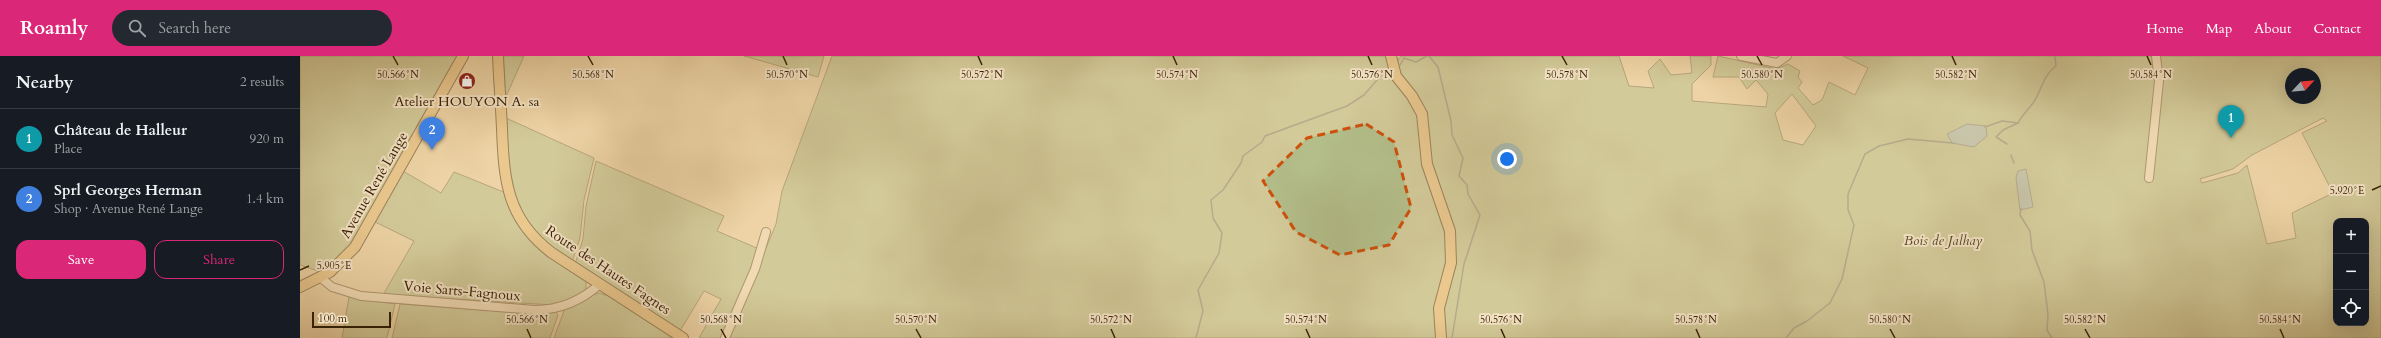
<!DOCTYPE html>
<html lang="en">
<head>
<meta charset="utf-8">
<style>
  :root { --surface:#171b24; --page:#242831; --text:#f1f3f6; --muted:#9ea1a6; --line:#363941; --accent:#db2777 }
  body { margin:0; font-family:Cardo,serif; background:var(--page); color:var(--text) }
  .controls { position:absolute; right:12px; bottom:12px; display:grid; overflow:hidden; border-radius:8px; box-shadow:0 4px 16px #0002 }
  .controls button { width:36px; height:36px; display:grid; place-items:center; padding:0; border:0; border-bottom:1px solid var(--line); background:var(--surface); color:var(--text); font:20px sans-serif }
  .compass { position:absolute; left:1985px; top:12px; width:36px; height:36px; border-radius:50%; background:var(--surface); box-shadow:0 4px 16px #0002; rotate:64deg }
  .scale { position:absolute; left:12px; bottom:10px; width:79px; box-sizing:border-box; padding-left:4px; border:2px solid #392206; border-top:0; font-size:11px; line-height:14px; white-space:nowrap; color:#392206; -webkit-text-stroke:3px #f3e2c4; paint-order:stroke }
  .you { position:absolute; left:1207px; top:103px; width:14px; height:14px; margin:-10px; border:3px solid #fff; border-radius:50%; background:#1a73e8; box-shadow:0 0 0 6px #1a73e833 }
  .badge { display:grid; place-items:center; width:26px; height:26px; border-radius:50%; background:var(--accent); color:#fff; font-size:13px; font-weight:700 }
  .pin { position:absolute; translate:-50% -33px; filter:drop-shadow(0 1px 2px #0008) }
  .pin::after { content:''; position:absolute; top:21px; width:14px; height:12px; background:inherit; clip-path:polygon(0 0,100% 0,50% 100%) }
  .list { margin:0; padding:0; list-style:none }
  h2 { display:flex; justify-content:space-between; align-items:center; height:52px; margin:0; padding:0 16px; font-size:17px }
  h2 small { font-size:13px; font-weight:400; color:var(--muted) }
  .list li { display:grid; grid-template-columns:26px 1fr auto; gap:12px; align-items:center; box-sizing:border-box; height:60px; padding:0 16px; border-top:1px solid var(--line) }
  .list b { display:block; font-size:15px; white-space:nowrap }
  .list p { margin:0; font-size:13px; white-space:nowrap; color:var(--muted) }
  .list em { font-size:13px; font-style:normal; color:var(--muted) }
  .actions { display:flex; gap:8px; padding:12px 16px }
  .actions a { flex:1; padding:9px 0; border:1px solid var(--accent); border-radius:12px; text-align:center; font-size:14px; color:var(--accent) }
  .actions .main { background:var(--accent); color:#fff }
  .icon { flex:none; width:22px; height:22px; fill:none; stroke:currentColor; stroke-width:2; stroke-linecap:round; stroke-linejoin:round }
  .map { position:relative; flex:none; width:2081px; height:282px; overflow:hidden }
  header { display:flex; align-items:center; gap:24px; box-sizing:border-box; height:56px; padding:0 20px; background:var(--accent); color:#fff }
  header strong { font-size:19px }
  nav { display:flex; gap:22px; margin-inline-start:auto; font-size:14px }
  .search { width:280px; height:36px; background:var(--page); display:flex; align-items:center; gap:10px; box-sizing:border-box; padding:0 14px; border-radius:22px; color:var(--muted); font-size:15px }
  main { display:flex }
  aside { flex:1; background:var(--surface) }
  .map>svg:first-child { display:block }
  .green { fill:#b3be8a; stroke:#767048; fill-rule:evenodd }
  .water { fill:#9db5b2; stroke:#757a6d }
  .lines { fill:none; stroke-linecap:round; stroke-linejoin:round }
  .stream { stroke:#757a6d; stroke-width:1.5 }
  .minor-casing { stroke:#664e2e; stroke-width:10 }
  .major-casing { stroke:#392206; stroke-width:12 }
  .minor { stroke:#f3e2c4; stroke-width:8 }
  .major { stroke:#e6ba72; stroke-width:10 }
  .marked { fill:none; stroke:#ce510b; stroke-width:3; stroke-dasharray:8 5; stroke-linejoin:round }
  .ticks { fill:none; stroke:#392206; stroke-width:1.5 }
  .labels { text-anchor:middle; dominant-baseline:central; stroke-width:4; stroke-linejoin:round; paint-order:stroke }
  .poi-label { font-size:14px; fill:#392206; stroke:#f3e2c4 }
  .street-label { font-size:14px; fill:#392206; stroke:#f3e2c4 }
  .park-label { font-size:14px; font-style:italic; fill:#584927; stroke:#f3e2c4 }
  .ticks-label { font-size:10px; text-anchor:middle; fill:#392206; stroke:#f3e2c4; stroke-width:4; stroke-linejoin:round; paint-order:stroke }
</style>
</head>
<body>
<header>
<strong>Roamly</strong>
<div class="search"><svg class="icon" aria-label="search" viewBox="0 0 24 24"><circle cx="10" cy="10" r="6"/><path d="M15 15l6 6"/></svg>Search here</div>
<nav><a>Home</a><a>Map</a><a>About</a><a>Contact</a></nav>
</header>
<main>
<aside>
<h2>Nearby<small>2 results</small></h2>
<ul class="list">
<li><span class="badge" style="background:#0f9aa8">1</span><div><b>Château de Halleur</b><p>Place</p></div><em>920 m</em></li>
<li><span class="badge" style="background:#3f7fe0">2</span><div><b>Sprl Georges Herman</b><p>Shop · Avenue René Lange</p></div><em>1.4 km</em></li>
</ul>
<div class="actions"><a class="main">Save</a><a>Share</a></div>
</aside>
<div class="map">
<svg width="2081" height="282" viewBox="0 0 2081 282">
  <rect width="100%" height="100%" fill="#edd3a5"/>
  <filter id="stains"><feTurbulence type="fractalNoise" baseFrequency=".005" numOctaves="4"/><feColorMatrix values="0 0 0 0 .2 0 0 0 0 .09 0 0 0 0 .02 0 0 0 .5 -.17"/></filter>
  <radialGradient id="worn" r=".72"><stop offset=".6" stop-color="#630" stop-opacity="0"/><stop offset="1" stop-color="#630" stop-opacity=".3"/></radialGradient>
  <g class="green">
    <polygon points="0,0 159,0 50,191 34,207 21,216 0,209"/>
    <polygon points="203,0 224,0 205,43"/>
    <polygon points="444,0 524,0 518,21"/>
    <path d="M 532,0 L 1094,0 L 1095,8 L 1101,0 L 1319,0 L 1329,30 L 1354,32 L 1348,15 L 1360,3 L 1371,19 L 1392,17 L 1390,0 L 1411,0 L 1411,9 L 1392,28 L 1392,45 L 1466,51 L 1468,38 L 1456,24 L 1447,33 L 1439,21 L 1413,21 L 1418,0 L 1476,13 L 1488,8 L 1500,15 L 1498,21 L 1502,26 L 1498,32 L 1513,49 L 1522,44 L 1529,26 L 1555,39 L 1568,12 L 1543,0 L 2081,0 L 2081,282 L 429,282 L 476,168 L 482,135 ZM 1991,18 L 2015,18 L 2015,42 L 1991,42 ZM 1492,38 L 1516,70 L 1503,89 L 1483,84 L 1475,57 ZM 2023,62 L 2027,65 L 2002,77 L 2033,137 L 1992,157 L 1996,182 L 1967,188 L 1947,109 L 1938,117 L 1902,127 L 1900,123 L 1933,113 L 1952,99 ZM 2036,165 L 2066,165 L 2066,267 L 2036,267 Z"/>
    <path d="M 206,62 L 294,102 L 284,144 L 280,182 L 272,206 C 244,186 219,165 211,129 C 205,108 207,83 206,62 Z"/>
    <polygon points="296,105 424,160 417,175 459,193 424,282 399,282 421,243 404,235 380,275 275,208 283,183 286,150"/>
    <polygon points="101,114 141,137 154,116 206,137 215,160 286,224 286,233 277,241 254,249 83,239 114,185 73,165"/>
    <polygon points="299,237 312,241 374,282 254,282 265,252 289,240"/>
    <polygon points="49,241 95,248 87,282 42,282"/>
    <polygon points="100,248 240,258 256,256 258,259 250,282 92,282"/>
  </g>
  <g class="water">
    <polygon points="1667,68 1686,70 1687,80 1674,91 1652,87 1647,78"/>
    <polygon points="1726,113 1733,151 1720,154 1716,122 1718,115"/>
  </g>
  <g class="lines">
    <g class="stream">
      <polyline points="1129,0 1138,11 1151,65 1152,79 1163,102 1159,120 1167,129 1168,138 1180,159 1164,208 1152,282"/>
      <polyline points="1100,9 1104,2 1116,6 1127,0"/>
      <path d="M 1685,71 L 1702,65 L 1718,67 C 1722,59 1728,54 1733,47 C 1742,34 1743,19 1756,10 L 1755,0"/>
      <polyline points="1707,88 1696,81 1703,74 1718,67"/>
      <polyline points="1711,99 1714,107"/>
      <polyline points="1721,152 1720,159 1730,175 1732,194 1744,226 1748,259 1747,274 1752,282"/>
      <polyline points="896,282 903,255 898,234 919,197 922,177 913,162 911,144 923,134 941,107 943,100 962,86 965,80 1047,50 1064,39 1084,16"/>
      <polyline points="1486,282 1494,272 1507,265 1530,247 1542,223 1554,169 1548,154 1548,138 1565,98 1579,90 1608,83 1653,87"/>
    </g>
    <g class="minor-casing">
      <g id="minor">
        <polyline points="1441,0 1477,7 1487,0"/>
        <polyline points="1849,122 1859,25 1856,0"/>
        <path d="M 21,222 L 32,231 L 61,240 L 235,254 C 260,254 281,245 300,228"/>
        <polyline points="425,282 455,213 466,176"/>
      </g>
    </g>
    <g class="major-casing">
      <g id="major">
        <path d="M 198,0 C 199,24 201,49 202,73 C 204,125 207,163 252,197 L 383,282"/>
        <polyline points="1091,0 1096,20 1112,40 1122,58 1127,108 1150,175 1151,207 1139,252 1141,282"/>
        <polyline points="0,231 30,216 55,191 163,0"/>
      </g>
    </g>
    <use href="#minor" class="minor"/>
    <use href="#major" class="major"/>
  </g>
  <path d="M0 0H2081V282H0ZM 1066,68 L 1094,86 L 1111,152 L 1089,189 L 1040,199 L 996,176 L 963,125 L 1007,82 Z" fill="#edd3a5" fill-opacity=".55" fill-rule="evenodd"/>
  <path class="marked" d="M 1066,68 L 1094,86 L 1111,152 L 1089,189 L 1040,199 L 996,176 L 963,125 L 1007,82 Z"/>
  <path class="ticks" d="M 93,0 L 98,9M 288,0 L 293,9M 483,0 L 487,9M 678,0 L 682,9M 873,0 L 877,9M 1068,0 L 1072,9M 1262,0 L 1267,9M 1457,0 L 1462,9M 1652,0 L 1656,9M 1847,0 L 1851,9M 2072,134 L 2081,130M 0,214 L 9,210M 227,273 L 231,282M 421,273 L 426,282M 616,273 L 621,282M 811,273 L 815,282M 1006,273 L 1010,282M 1201,273 L 1205,282M 1396,273 L 1400,282M 1590,273 L 1595,282M 1785,273 L 1790,282M 1980,273 L 1984,282"/>
  <defs>
    <g id="shop-disc" transform="scale(0.9)"><circle r="9.5" fill="#8f2418" stroke="#f3e2c4"/><path d="M-5-2.5h2.3a2.7 3.5 0 0 1 5.4 0H5L5.5 6h-11ZM-1.5-2.5h3a1.5 2.3 0 0 0-3 0Z" fill="#fff"/></g>
  </defs>
  <g fill-rule="evenodd">
    <use href="#shop-disc" x="167" y="25"/>
  </g>
  <g class="labels">
    <g class="poi-label">
      <text x="167" y="45">Atelier HOUYON A. sa</text>
    </g>
    <g class="street-label">
      <text transform="translate(74 129) rotate(-60)">Avenue René Lange</text>
      <text transform="translate(308 214) rotate(34)">Route des Hautes Fagnes</text>
      <text transform="translate(162 235) rotate(5)">Voie Sarts-Fagnoux</text>
    </g>
    <g class="park-label">
      <text x="1643" y="184">Bois de Jalhay</text>
    </g>
  </g>
  <g class="ticks-label">
    <text x="1072" y="22">50.576°N</text>
    <text x="1267" y="22">50.578°N</text>
    <text x="1656" y="22">50.582°N</text>
    <text x="1851" y="22">50.584°N</text>
    <text x="98" y="22">50.566°N</text>
    <text x="293" y="22">50.568°N</text>
    <text x="487" y="22">50.570°N</text>
    <text x="682" y="22">50.572°N</text>
    <text x="877" y="22">50.574°N</text>
    <text x="1462" y="22">50.580°N</text>
    <text x="2047" y="138">5.920°E</text>
    <text x="34" y="213">5.905°E</text>
    <text x="227" y="267">50.566°N</text>
    <text x="421" y="267">50.568°N</text>
    <text x="616" y="267">50.570°N</text>
    <text x="811" y="267">50.572°N</text>
    <text x="1006" y="267">50.574°N</text>
    <text x="1201" y="267">50.576°N</text>
    <text x="1396" y="267">50.578°N</text>
    <text x="1590" y="267">50.580°N</text>
    <text x="1785" y="267">50.582°N</text>
    <text x="1980" y="267">50.584°N</text>
  </g>
  <rect width="100%" height="100%" filter="url(#stains)"/>
  <rect width="100%" height="100%" fill="url(#worn)"/>
</svg>
<div class="controls">
<button>+</button>
<button>−</button>
<button><svg class="icon" aria-label="locate" viewBox="0 0 24 24"><circle cx="12" cy="12" r="6"/><path d="M12 2v4M12 18v4M2 12h4M18 12h4"/></svg></button>
</div>
<svg class="compass" viewBox="-18 -18 36 36"><path d="M0-13l5 13h-10z" fill="#e53935"/><path d="M0 13l5-13h-10z" fill="#9ea1a6"/></svg>
<div class="scale">100 m</div>
<div class="you"></div>
<div class="pin badge" style="left:1931px;top:82px;background:#0f9aa8">1</div>
<div class="pin badge" style="left:132px;top:94px;background:#3f7fe0">2</div>
</div>
</main>
</body>
</html>
